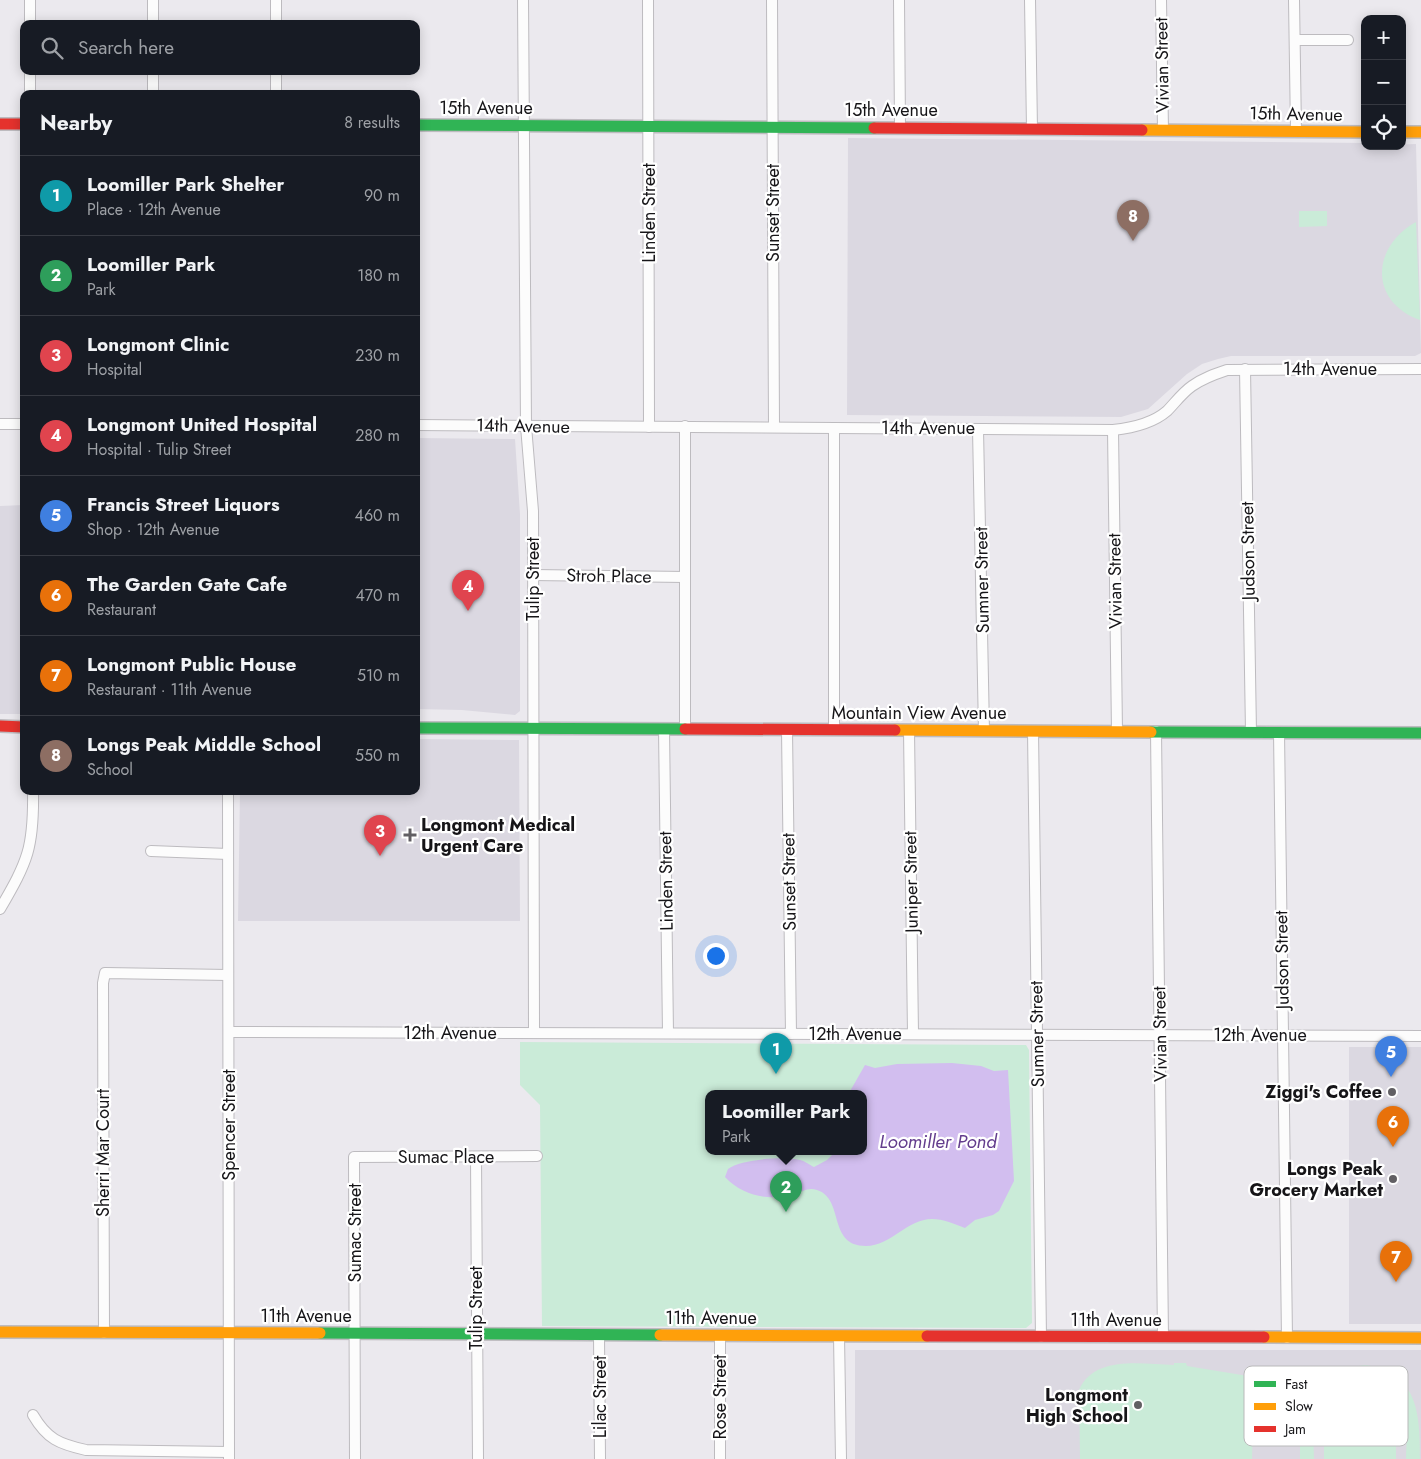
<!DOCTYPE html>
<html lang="en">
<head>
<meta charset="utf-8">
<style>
  :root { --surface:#171b24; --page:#20242c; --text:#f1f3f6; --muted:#9ea1a6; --line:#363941; --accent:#1a73e8 }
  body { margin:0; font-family:Jost,sans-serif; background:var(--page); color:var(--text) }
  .controls { position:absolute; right:15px; top:15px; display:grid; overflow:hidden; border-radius:10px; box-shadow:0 2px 12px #0003 }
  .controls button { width:45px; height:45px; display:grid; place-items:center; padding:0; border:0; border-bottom:1px solid var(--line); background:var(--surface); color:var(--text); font:25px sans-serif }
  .you { position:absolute; left:715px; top:955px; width:18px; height:18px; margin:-12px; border:4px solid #fff; border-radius:50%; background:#1a73e8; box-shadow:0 0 0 8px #1a73e833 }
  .badge { display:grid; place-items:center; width:32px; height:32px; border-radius:50%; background:var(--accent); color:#fff; font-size:16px; font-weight:700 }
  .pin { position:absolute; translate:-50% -41px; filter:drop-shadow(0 1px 2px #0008) }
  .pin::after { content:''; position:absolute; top:26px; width:18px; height:15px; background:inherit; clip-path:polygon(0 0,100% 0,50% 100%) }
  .popup { position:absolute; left:705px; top:1090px; width:162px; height:65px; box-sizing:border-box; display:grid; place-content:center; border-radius:10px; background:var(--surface); filter:drop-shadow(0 1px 4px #0005); font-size:16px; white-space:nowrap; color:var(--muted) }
  .popup b { font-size:19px; color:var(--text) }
  .popup::after { content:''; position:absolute; left:50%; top:100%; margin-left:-10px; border:10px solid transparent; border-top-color:var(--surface) }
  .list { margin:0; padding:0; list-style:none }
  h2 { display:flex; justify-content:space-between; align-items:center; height:65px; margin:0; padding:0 20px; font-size:21px }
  h2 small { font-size:16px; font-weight:400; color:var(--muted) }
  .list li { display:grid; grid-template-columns:32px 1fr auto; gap:15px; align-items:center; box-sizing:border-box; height:80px; padding:0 20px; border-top:1px solid var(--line) }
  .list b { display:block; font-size:19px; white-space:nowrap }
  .list p { margin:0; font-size:16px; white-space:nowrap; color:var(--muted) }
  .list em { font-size:16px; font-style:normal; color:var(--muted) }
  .icon { flex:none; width:28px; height:28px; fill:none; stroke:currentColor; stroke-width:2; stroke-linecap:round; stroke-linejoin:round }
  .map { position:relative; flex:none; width:1421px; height:1459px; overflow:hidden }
  .search { position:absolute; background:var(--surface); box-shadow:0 2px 12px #0003; left:20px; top:20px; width:400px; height:55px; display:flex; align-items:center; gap:12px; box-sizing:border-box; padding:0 18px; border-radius:10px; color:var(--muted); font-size:19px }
  .panel { position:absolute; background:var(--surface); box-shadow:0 2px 12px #0003; left:20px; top:90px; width:400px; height:705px; border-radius:10px }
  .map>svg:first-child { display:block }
  .built { fill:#dbd8e1 }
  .green { fill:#caebd8; fill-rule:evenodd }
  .water { fill:#d2beef }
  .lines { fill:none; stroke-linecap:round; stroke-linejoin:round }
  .street-casing { stroke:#bdbbbf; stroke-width:12 }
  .fast-casing { stroke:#bdbbbf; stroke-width:14 }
  .slow-casing { stroke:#bdbbbf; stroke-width:14 }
  .jam-casing { stroke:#bdbbbf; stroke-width:14 }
  .street { stroke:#fcfcfc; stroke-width:10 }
  .fast { stroke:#30b455; stroke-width:11 }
  .slow { stroke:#ff9f0a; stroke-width:11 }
  .jam { stroke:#e5322d; stroke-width:11 }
  .poi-dot { fill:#615f63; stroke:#fff; stroke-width:2 }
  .labels { text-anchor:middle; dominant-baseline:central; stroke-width:4.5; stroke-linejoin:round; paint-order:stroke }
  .street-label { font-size:18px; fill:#161518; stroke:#fff }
  .poi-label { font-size:18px; font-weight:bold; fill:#161518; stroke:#fff; text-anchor:end }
  .water-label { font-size:19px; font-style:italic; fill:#633d8d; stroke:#fff }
  .key { fill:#fff; stroke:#b9b9ba; stroke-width:1 }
  .key-label { font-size:14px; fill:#161518 }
</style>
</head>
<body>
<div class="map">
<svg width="1421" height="1459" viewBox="0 0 1421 1459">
  <rect width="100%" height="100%" fill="#ebe9ee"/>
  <g class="built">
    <polygon points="848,138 1365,143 1365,146 1416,144 1421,353 1415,356 1231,356 1218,359 1202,364 1187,374 1148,409 1121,417 847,415"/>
    <polygon points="416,438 515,439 520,514 520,711 515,715 462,710 416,709"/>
    <polygon points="24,505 24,714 0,714 0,506"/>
    <polygon points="416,739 519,740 520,921 238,921 240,791 416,791"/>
    <rect x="1349" y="1047" width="72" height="277"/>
    <rect x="855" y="1350" width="566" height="109"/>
  </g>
  <g class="green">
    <polygon points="1299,211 1327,211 1327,226 1299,227"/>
    <path d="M 1416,222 L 1420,320 C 1368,301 1372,246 1416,222 Z"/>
    <path d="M 520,1042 L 1026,1045 L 1029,1050 L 1032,1323 L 1026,1328 L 542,1326 L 540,1105 L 520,1085 ZM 708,1093 L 864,1093 L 864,1151 L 708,1151 Z"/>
    <path d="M 1174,1363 L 1186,1363 L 1187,1366 L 1254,1377 L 1252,1459 L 1080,1459 L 1079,1390 C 1094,1355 1142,1364 1174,1365 Z"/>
    <path d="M 1365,1365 C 1419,1373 1420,1415 1420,1459 L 1406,1459 C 1406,1444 1409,1424 1404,1409 C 1388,1371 1332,1372 1317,1410 C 1311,1424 1314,1443 1314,1459 L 1300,1459 L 1300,1383 L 1314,1383 L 1336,1370 Z"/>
    <polygon points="1396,1407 1396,1459 1324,1459 1324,1408"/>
  </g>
  <path class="water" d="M 952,1063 L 981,1066 L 994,1071 L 1008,1070 L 1014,1181 L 999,1211 L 993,1215 L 975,1220 L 965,1228 C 955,1224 943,1219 932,1219 C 907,1219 891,1246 866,1246 C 827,1246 845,1199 817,1190 C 809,1187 803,1191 795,1194 C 770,1201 744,1197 725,1177 L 728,1169 C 741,1159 784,1156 800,1160 C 805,1161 810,1165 814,1167 L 827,1160 L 836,1151 L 864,1151 L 864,1093 L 849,1093 L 865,1065 L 875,1068 L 897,1064 Z"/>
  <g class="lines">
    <g class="street-casing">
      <g id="street">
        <polyline points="30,0 30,24"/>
        <polyline points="153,0 153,24"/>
        <polyline points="523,0 526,426 533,511 534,1033"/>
        <polyline points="648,0 649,427"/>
        <polyline points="772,0 774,426"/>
        <polyline points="899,0 900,127"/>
        <polyline points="1030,0 1032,129"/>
        <polyline points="1161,0 1163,130"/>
        <polyline points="1294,0 1296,131"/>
        <polyline points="276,24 276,0"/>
        <polyline points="1295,40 1348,40"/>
        <polyline points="30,71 30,94"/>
        <polyline points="153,71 153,94"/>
        <polyline points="276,71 276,94"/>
        <polyline points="1245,369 1251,732"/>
        <polyline points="0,424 24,424"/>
        <path d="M 416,425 L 1113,430 C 1132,428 1152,424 1167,411 C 1175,403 1182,393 1192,386 C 1203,378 1215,374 1227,370 L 1421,369"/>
        <polyline points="834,428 834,730"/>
        <polyline points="978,429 984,731"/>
        <polyline points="1113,430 1117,731"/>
        <polyline points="533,575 685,577"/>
        <polyline points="664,729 668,1033"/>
        <polyline points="685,729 685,426"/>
        <polyline points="787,730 791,1034"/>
        <polyline points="909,730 913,1034"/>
        <polyline points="1033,731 1041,1337"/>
        <polyline points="1156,731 1163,1337"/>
        <polyline points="1279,732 1287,1338"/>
        <polyline points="228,791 229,1459"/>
        <polyline points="151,851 228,854"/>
        <path d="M 0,909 C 28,861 34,847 33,791"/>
        <polyline points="229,1032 1421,1036"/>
        <polyline points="476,1157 478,1459"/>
        <polyline points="104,1333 103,983 105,973 228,975"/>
        <polyline points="599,1335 600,1459"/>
        <polyline points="839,1336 841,1459"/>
        <path d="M 33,1415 C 47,1439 59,1444 86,1450 L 229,1452"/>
        <polyline points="355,1459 354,1157 537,1156"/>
        <polyline points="720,1459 720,1335"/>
      </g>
    </g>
    <g class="fast-casing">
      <g id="fast">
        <polyline points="416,125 874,128"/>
        <polyline points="416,728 685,729"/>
        <polyline points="1151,732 1421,733"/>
        <polyline points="320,1333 660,1335"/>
      </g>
    </g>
    <g class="slow-casing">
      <g id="slow">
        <polyline points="1142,130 1365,132"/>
        <polyline points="1402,132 1421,132"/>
        <polyline points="895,730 1151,732"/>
        <polyline points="0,1332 320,1333"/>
        <polyline points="660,1335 927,1336"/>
        <polyline points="1264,1337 1421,1338"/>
      </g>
    </g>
    <g class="jam-casing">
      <g id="jam">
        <polyline points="0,124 24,124"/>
        <polyline points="874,128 1142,130"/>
        <polyline points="0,726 24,727"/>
        <polyline points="685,729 895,730"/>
        <polyline points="927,1336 1264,1337"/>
      </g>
    </g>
    <use href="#street" class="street"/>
    <use href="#fast" class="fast"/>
    <use href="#slow" class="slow"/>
    <use href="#jam" class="jam"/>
  </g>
  <g class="poi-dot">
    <path d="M407.5 827.5h5v5h5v5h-5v5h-5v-5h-5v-5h5z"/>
    <circle cx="1392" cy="1092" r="5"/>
    <circle cx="1393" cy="1179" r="5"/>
    <circle cx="1138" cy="1405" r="5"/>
  </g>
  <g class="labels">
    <g class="street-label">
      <text transform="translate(1162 65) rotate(-91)">Vivian Street</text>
      <text x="486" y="108">15th Avenue</text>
      <text x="891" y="110">15th Avenue</text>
      <text transform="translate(1296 114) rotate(1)">15th Avenue</text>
      <text transform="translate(649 213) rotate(-90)">Linden Street</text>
      <text transform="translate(773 213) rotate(-90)">Sunset Street</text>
      <text x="1330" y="369">14th Avenue</text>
      <text transform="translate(523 426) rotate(1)">14th Avenue</text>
      <text x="928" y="428">14th Avenue</text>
      <text transform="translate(1248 551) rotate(-91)">Judson Street</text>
      <text transform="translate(609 576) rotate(1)">Stroh Place</text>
      <text transform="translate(533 579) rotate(-90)">Tulip Street</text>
      <text transform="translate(982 580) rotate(-91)">Sumner Street</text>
      <text transform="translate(1115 581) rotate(-91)">Vivian Street</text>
      <text x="919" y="713">Mountain View Avenue</text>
      <text transform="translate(666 881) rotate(-91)">Linden Street</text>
      <text transform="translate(789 882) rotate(-91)">Sunset Street</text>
      <text transform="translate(911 882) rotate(-91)">Juniper Street</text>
      <text transform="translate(1282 960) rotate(-91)">Judson Street</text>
      <text x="450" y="1033">12th Avenue</text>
      <text x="855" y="1034">12th Avenue</text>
      <text transform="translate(1037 1034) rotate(-91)">Sumner Street</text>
      <text transform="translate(1160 1034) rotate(-91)">Vivian Street</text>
      <text x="1260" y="1035">12th Avenue</text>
      <text transform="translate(229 1125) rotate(-90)">Spencer Street</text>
      <text transform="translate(103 1153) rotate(-90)">Sherri Mar Court</text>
      <text x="446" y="1157">Sumac Place</text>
      <text transform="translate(355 1233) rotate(-90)">Sumac Street</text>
      <text transform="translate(476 1308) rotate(-90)">Tulip Street</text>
      <text x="306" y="1316">11th Avenue</text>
      <text x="711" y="1318">11th Avenue</text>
      <text x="1116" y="1320">11th Avenue</text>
      <text transform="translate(600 1397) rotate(-90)">Lilac Street</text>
      <text transform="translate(720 1397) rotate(-90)">Rose Street</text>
    </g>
    <g class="poi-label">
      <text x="421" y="825" text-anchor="start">Longmont Medical<tspan x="421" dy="21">Urgent Care</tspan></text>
      <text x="1382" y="1092">Ziggi's Coffee</text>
      <text x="1383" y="1169">Longs Peak<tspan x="1383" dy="21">Grocery Market</tspan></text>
      <text x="1128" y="1395">Longmont<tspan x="1128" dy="21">High School</tspan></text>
    </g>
    <g class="water-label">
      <text x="938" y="1141">Loomiller Pond</text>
    </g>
  </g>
  <rect x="1244" y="1366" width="164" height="80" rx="8" class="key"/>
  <rect x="1254" y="1381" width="22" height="6" fill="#30b455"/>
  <rect x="1254" y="1403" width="22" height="7" fill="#ff9f0a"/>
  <rect x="1254" y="1426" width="22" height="6" fill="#e5322d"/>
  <g class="key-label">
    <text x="1285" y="1389">Fast</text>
    <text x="1285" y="1411">Slow</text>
    <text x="1285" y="1434">Jam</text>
  </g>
</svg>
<div class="controls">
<button>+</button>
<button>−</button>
<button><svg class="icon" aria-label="locate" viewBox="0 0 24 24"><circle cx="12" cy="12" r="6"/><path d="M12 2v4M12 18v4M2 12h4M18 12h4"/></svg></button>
</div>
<div class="you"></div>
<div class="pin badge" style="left:776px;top:1074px;background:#0f9aa8">1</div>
<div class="pin badge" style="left:786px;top:1212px;background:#2e9e5b">2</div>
<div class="popup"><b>Loomiller Park</b>Park</div>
<div class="pin badge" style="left:380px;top:856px;background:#e0444e">3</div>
<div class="pin badge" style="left:468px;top:611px;background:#e0444e">4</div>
<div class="pin badge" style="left:1391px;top:1077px;background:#3f7fe0">5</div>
<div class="pin badge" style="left:1393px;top:1147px;background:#e8710a">6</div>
<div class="pin badge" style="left:1396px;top:1282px;background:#e8710a">7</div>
<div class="pin badge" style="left:1133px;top:241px;background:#8d6e63">8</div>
<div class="search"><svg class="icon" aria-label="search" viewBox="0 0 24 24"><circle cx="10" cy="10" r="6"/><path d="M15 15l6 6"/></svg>Search here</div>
<section class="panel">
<h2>Nearby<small>8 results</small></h2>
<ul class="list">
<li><span class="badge" style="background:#0f9aa8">1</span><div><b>Loomiller Park Shelter</b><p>Place · 12th Avenue</p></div><em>90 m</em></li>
<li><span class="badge" style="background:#2e9e5b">2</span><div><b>Loomiller Park</b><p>Park</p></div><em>180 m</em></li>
<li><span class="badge" style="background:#e0444e">3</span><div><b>Longmont Clinic</b><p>Hospital</p></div><em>230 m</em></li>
<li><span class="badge" style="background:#e0444e">4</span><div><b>Longmont United Hospital</b><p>Hospital · Tulip Street</p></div><em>280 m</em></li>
<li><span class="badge" style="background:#3f7fe0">5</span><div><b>Francis Street Liquors</b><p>Shop · 12th Avenue</p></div><em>460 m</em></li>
<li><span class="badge" style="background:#e8710a">6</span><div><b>The Garden Gate Cafe</b><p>Restaurant</p></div><em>470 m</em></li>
<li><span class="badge" style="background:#e8710a">7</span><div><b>Longmont Public House</b><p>Restaurant · 11th Avenue</p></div><em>510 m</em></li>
<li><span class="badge" style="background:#8d6e63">8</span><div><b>Longs Peak Middle School</b><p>School</p></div><em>550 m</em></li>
</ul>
</section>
</div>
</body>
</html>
